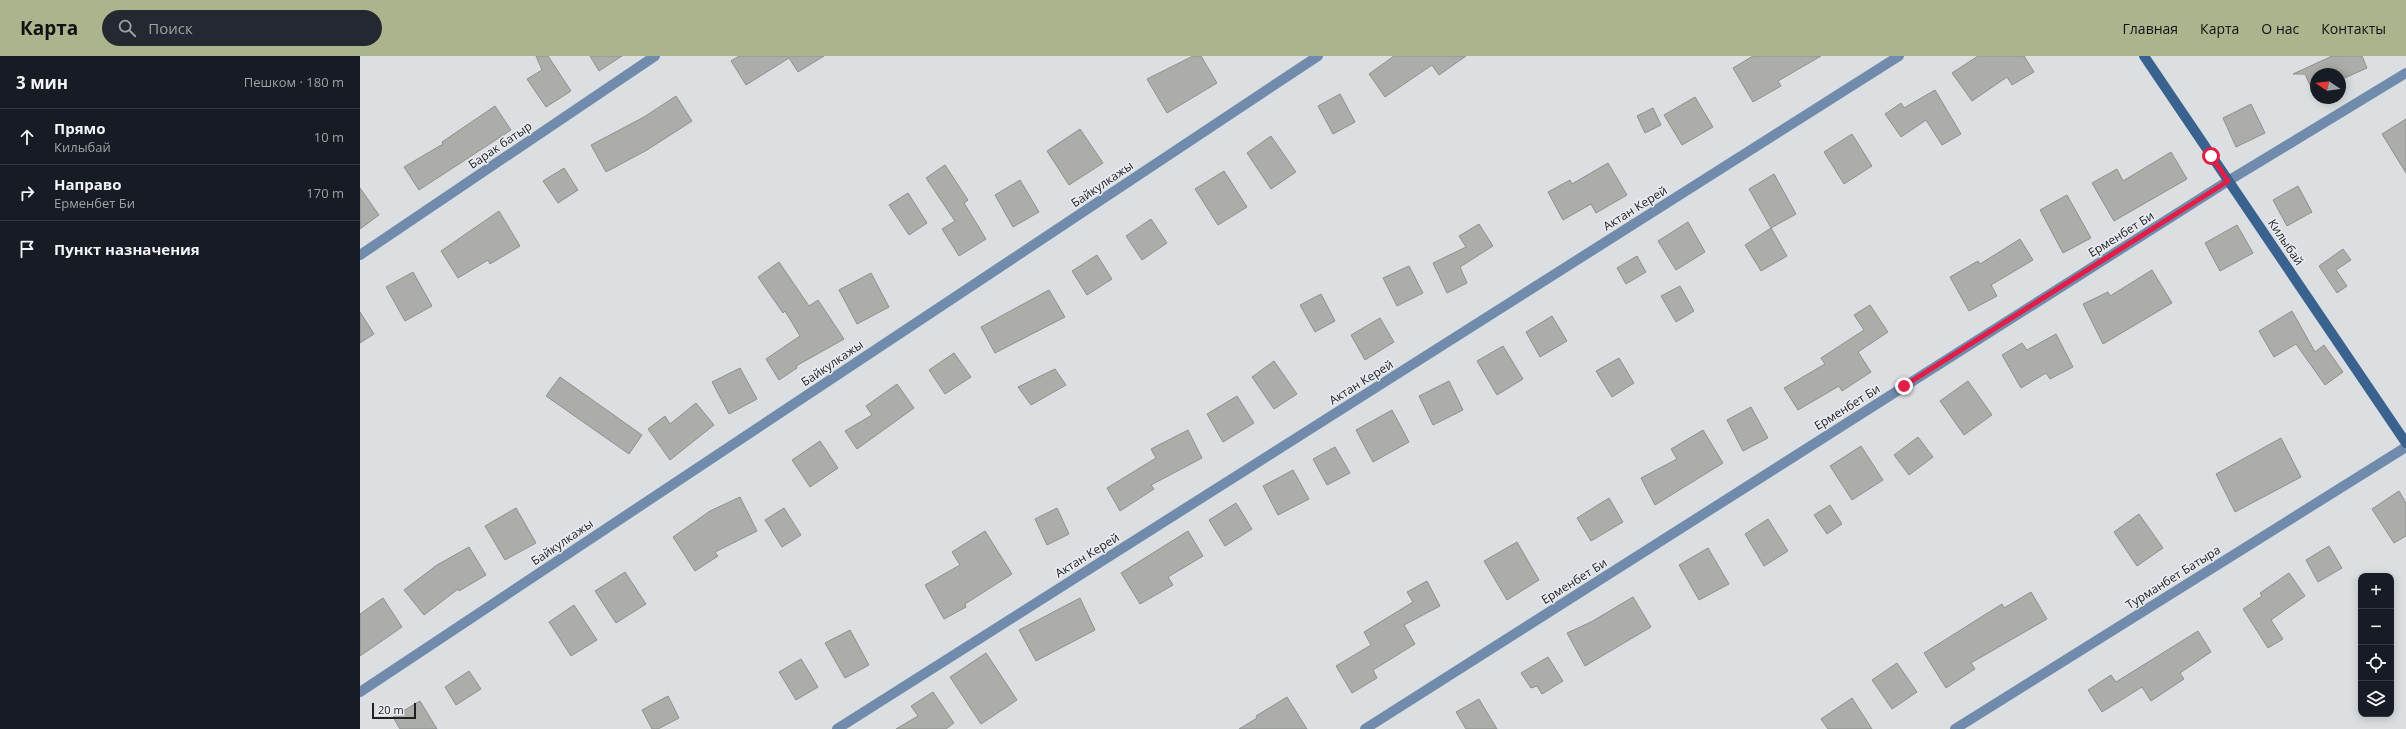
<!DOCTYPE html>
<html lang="ru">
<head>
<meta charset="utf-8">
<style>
  :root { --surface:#171b24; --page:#242831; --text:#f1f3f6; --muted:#9ea1a6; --line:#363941; --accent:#acb48e }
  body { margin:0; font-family:"Open Sans",sans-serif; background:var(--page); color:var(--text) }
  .controls { position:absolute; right:12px; bottom:12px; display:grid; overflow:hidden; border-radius:8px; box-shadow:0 2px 10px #0003 }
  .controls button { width:36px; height:36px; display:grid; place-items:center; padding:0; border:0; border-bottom:1px solid var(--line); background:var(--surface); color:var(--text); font:20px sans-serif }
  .compass { position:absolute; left:1950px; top:12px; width:36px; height:36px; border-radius:50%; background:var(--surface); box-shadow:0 2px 10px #0003; rotate:283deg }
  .scale { position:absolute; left:12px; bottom:10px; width:44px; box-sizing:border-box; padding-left:4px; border:2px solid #202123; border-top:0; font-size:11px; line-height:14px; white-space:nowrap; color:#202123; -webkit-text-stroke:3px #e9ecf0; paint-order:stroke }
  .stop { position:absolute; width:12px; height:12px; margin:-9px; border:3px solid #e11d48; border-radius:50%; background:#fff }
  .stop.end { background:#e11d48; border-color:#fff; box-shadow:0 1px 4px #0008 }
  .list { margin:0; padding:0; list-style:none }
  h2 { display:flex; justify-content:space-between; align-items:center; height:52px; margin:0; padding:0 16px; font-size:17px }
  h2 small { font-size:13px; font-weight:400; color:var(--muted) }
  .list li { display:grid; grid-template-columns:26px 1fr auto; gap:12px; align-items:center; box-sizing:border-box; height:56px; padding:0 16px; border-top:1px solid var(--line) }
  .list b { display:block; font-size:15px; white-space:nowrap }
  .list p { margin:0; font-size:13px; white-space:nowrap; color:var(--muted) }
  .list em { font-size:13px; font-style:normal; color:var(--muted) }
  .icon { flex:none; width:22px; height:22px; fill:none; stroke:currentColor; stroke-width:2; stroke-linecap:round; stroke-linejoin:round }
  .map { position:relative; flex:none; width:2046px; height:673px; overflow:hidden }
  header { display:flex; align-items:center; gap:24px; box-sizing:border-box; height:56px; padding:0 20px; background:var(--accent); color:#111 }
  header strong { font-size:19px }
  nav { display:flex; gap:22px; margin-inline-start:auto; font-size:14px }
  .search { width:280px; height:36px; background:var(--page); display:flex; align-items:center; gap:10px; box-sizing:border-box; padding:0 14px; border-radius:22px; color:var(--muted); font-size:15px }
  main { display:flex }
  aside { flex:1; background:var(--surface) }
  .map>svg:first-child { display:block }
  .building { fill:#acada9; stroke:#8f908c }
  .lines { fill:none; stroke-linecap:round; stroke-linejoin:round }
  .street { stroke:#708bab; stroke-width:10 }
  .secondary { stroke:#3a628f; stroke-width:10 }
  .route { stroke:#e11d48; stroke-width:5 }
  .labels { text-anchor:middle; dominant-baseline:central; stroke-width:3; stroke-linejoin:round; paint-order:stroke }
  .street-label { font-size:12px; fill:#202123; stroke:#e9ecf0 }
</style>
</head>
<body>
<header>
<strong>Карта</strong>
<div class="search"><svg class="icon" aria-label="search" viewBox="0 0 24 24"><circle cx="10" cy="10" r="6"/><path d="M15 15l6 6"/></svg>Поиск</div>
<nav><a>Главная</a><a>Карта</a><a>О нас</a><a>Контакты</a></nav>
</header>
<main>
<aside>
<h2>3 мин<small>Пешком · 180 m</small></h2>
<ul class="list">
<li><svg class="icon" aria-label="ahead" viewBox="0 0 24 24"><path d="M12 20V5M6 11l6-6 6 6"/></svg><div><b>Прямо</b><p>Килыбай</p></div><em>10 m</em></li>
<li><svg class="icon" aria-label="right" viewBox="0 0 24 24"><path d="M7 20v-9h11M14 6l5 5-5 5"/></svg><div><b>Направо</b><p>Ерменбет Би</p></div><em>170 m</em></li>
<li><svg class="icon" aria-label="arrive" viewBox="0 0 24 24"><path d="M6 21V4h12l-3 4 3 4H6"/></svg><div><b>Пункт назначения</b></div></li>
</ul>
</aside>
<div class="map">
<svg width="2046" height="673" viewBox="0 0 2046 673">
  <rect width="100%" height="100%" fill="#dcdfe2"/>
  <g class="building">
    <polygon points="176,0 188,0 211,35 186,51 167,23 182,14"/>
    <polygon points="230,0 262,0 239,15"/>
    <polygon points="379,0 464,0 438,16 429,2 386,29 371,5"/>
    <polygon points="833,0 841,0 857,27 807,57 787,23"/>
    <polygon points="1034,0 1106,0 1079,19 1072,9 1025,41 1009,18"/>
    <polygon points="1393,0 1461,0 1418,25 1421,30 1393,46 1373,12"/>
    <polygon points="1618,0 1664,0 1674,16 1652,29 1647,21 1612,45 1592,17"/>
    <polygon points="1972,0 2002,0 2007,12 1980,24 1980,18 1956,18 1956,42 1945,18 1933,18"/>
    <polygon points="1575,34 1601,78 1582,89 1566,64 1541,81 1525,58 1541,47 1544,52"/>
    <polygon points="980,38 995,66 973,78 958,50"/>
    <polygon points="316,40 332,65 287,94 246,116 231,89 284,61"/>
    <polygon points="1335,41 1353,71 1322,89 1304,59"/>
    <polygon points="1891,48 1905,77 1876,91 1863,62"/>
    <polygon points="135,50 151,74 59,134 44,111 83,88 82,86"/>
    <polygon points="1293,52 1301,69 1285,77 1277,60"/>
    <polygon points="2046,63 2046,117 2022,78"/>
    <polygon points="720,73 743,107 709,129 687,95"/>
    <polygon points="1492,78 1512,110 1484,128 1464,96"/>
    <polygon points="911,80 936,116 911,133 887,97"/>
    <polygon points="1811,96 1827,123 1754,165 1732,127 1757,113 1763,125"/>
    <polygon points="1248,107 1267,139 1236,157 1231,148 1203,164 1188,136 1210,124 1212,128"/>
    <polygon points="585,109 608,144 604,147 626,183 599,200 582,173 595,165 566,122"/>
    <polygon points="204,112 218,134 198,147 183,125"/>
    <polygon points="864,115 887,151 858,169 835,133"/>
    <polygon points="1414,118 1436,158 1411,172 1389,133"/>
    <polygon points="660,124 679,156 653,171 635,139"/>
    <polygon points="1938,130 1952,156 1927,170 1913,144"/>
    <polygon points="0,132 19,159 0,173"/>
    <polygon points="548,137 567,167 549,179 529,149"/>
    <polygon points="1707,139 1731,182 1703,197 1680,154"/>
    <polygon points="139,155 160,190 130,208 128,204 98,222 81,195"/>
    <polygon points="791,163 807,187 782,204 766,180"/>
    <polygon points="1328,166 1345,196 1316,214 1298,185"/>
    <polygon points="1119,168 1133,190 1100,211 1107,227 1087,237 1073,207 1106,191 1099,180"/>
    <polygon points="1877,169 1893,197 1860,215 1845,187"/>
    <polygon points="1411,172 1427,200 1401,215 1385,189"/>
    <polygon points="1660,183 1673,204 1631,229 1637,240 1609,255 1590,221 1618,205 1620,208"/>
    <polygon points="1983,193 1991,204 1976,214 1987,230 1977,237 1959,210"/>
    <polygon points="737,199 752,223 727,239 712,215"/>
    <polygon points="1277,200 1286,216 1266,228 1257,212"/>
    <polygon points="419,206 449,250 458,244 484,283 436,310 437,312 419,324 406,303 440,280 425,255 423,257 398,221"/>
    <polygon points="1049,210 1063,237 1037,250 1023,222"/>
    <polygon points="1792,214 1812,247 1743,288 1723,248 1748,236 1750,240"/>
    <polygon points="53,216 72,250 45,265 26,231"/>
    <polygon points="511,217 529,251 497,268 479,234"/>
    <polygon points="1320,230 1334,255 1316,266 1301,240"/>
    <polygon points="689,234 705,261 635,297 621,271"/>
    <polygon points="961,238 975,265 955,276 940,249"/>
    <polygon points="1510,249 1528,276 1498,296 1511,316 1482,335 1479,330 1438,354 1424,332 1465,308 1461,302 1504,274 1494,259"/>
    <polygon points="1932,255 1955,296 1964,289 1983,316 1965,329 1936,288 1914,301 1899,275"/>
    <polygon points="0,256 14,278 0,287"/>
    <polygon points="1192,260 1207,285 1180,301 1166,276"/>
    <polygon points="1020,262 1034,286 1005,304 991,279"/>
    <polygon points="1696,278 1713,311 1690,323 1686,317 1661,332 1642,299 1662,287 1667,294"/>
    <polygon points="1143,290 1163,323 1137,339 1117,305"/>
    <polygon points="594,297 611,321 585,338 569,314"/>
    <polygon points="1259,302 1274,327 1252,341 1236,315"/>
    <polygon points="914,305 937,338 914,353 892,321"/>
    <polygon points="380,312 397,343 369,358 352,326"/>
    <polygon points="695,313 706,329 671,349 658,331"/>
    <polygon points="200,321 282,379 269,398 186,340"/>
    <polygon points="1089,325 1103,354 1073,369 1059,340"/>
    <polygon points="1608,325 1632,359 1604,379 1580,345"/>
    <polygon points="537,328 554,352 497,393 485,375 512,359 506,350"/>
    <polygon points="877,340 894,367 863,386 847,358"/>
    <polygon points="336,347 354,369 310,404 288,373 305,360 310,368"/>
    <polygon points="1391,351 1408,382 1383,395 1367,364"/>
    <polygon points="1032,354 1049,386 1013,406 996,374"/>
    <polygon points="828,374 842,402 791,429 794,433 760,455 747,432 796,402 791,393"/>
    <polygon points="1343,374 1363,407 1295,449 1281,422 1317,403 1311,393"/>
    <polygon points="1558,381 1573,401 1549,419 1534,399"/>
    <polygon points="1921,382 1941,421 1875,456 1856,418"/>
    <polygon points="460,385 478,412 450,431 432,404"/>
    <polygon points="1501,390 1523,424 1492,444 1470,410"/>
    <polygon points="975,391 990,417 967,429 953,403"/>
    <polygon points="933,414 949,443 918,459 903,430"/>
    <polygon points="2039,435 2046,447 2046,480 2034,487 2012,453"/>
    <polygon points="380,441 397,475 355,496 358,500 335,515 313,481 350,455"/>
    <polygon points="1249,442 1263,466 1231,485 1217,462"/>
    <polygon points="876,447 892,473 865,490 849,464"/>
    <polygon points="1470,449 1482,468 1467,478 1454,459"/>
    <polygon points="156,452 176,487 145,504 125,470"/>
    <polygon points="424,452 441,479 422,491 405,464"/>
    <polygon points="697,452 709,478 687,489 675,463"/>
    <polygon points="1779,458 1803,492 1777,510 1754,476"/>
    <polygon points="1408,463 1428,495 1404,510 1385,478"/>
    <polygon points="625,475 652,518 605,548 606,551 584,563 565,529 600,509 592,496"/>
    <polygon points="828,475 843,500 808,521 813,529 780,548 761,517"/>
    <polygon points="1157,486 1179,524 1147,544 1124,505"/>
    <polygon points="1969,490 1982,512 1958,526 1946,504"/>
    <polygon points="109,491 126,519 99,535 98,533 64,559 44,534 77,509"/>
    <polygon points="1348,492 1369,528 1339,544 1319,509"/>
    <polygon points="265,516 286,548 256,567 235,535"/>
    <polygon points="1929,517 1945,540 1911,564 1923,583 1908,592 1883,553 1902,540 1900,537"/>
    <polygon points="1067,525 1080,550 1044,569 1055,588 1013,614 1017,622 992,637 976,610 1011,589 1004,576 1053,546 1047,536"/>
    <polygon points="1671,536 1687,563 1611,607 1615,613 1586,632 1564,597 1642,548 1644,552"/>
    <polygon points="1273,541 1291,571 1225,610 1207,577 1231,566"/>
    <polygon points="23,542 42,571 0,600 0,558"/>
    <polygon points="720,542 735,574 676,605 659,574"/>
    <polygon points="214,549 237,584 211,600 189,566"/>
    <polygon points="490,574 509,609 485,622 465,587"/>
    <polygon points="1838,575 1851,596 1820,617 1824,623 1791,645 1782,631 1742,656 1728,634 1751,619 1756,626"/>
    <polygon points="626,597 657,644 621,668 590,621"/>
    <polygon points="1188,601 1203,625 1182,638 1177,630 1171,632 1161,617"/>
    <polygon points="441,603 458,631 436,644 419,616"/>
    <polygon points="1537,607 1557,636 1532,653 1512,624"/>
    <polygon points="109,615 121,633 96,649 85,631"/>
    <polygon points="573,636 594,667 586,673 536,673 558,660 551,650"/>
    <polygon points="308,640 319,662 298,673 292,673 282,654"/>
    <polygon points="927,641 947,673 879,673 897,662 896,660"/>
    <polygon points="1492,642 1512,673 1468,673 1461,663"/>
    <polygon points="1119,643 1137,673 1106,673 1096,656"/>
    <polygon points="60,645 77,673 40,673 33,661"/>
  </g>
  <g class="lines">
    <g class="street">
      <polyline points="0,199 295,0"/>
      <polyline points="0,636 958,0"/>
      <polyline points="477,673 1539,0"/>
      <polyline points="1005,673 1868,125 2046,17"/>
      <polyline points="1595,673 2046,391"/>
    </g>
    <polyline class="secondary" points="1784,0 2046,387"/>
  </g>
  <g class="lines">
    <polyline class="route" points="1544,330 1868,125 1851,100"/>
  </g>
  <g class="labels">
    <g class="street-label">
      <text transform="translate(140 89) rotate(-34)">Барак батыр</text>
      <text transform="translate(742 128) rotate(-34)">Байкулкажы</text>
      <text transform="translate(1275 152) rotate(-32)">Актан Керей</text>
      <text transform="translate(1761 178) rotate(-32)">Ерменбет Би</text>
      <text transform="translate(1926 186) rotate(56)">Килыбай</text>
      <text transform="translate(472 307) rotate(-34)">Байкулкажы</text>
      <text transform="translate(1001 326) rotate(-32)">Актан Керей</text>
      <text transform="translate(1487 351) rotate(-32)">Ерменбет Би</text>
      <text transform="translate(202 486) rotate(-34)">Байкулкажы</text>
      <text transform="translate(727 499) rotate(-32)">Актан Керей</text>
      <text transform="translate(1813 521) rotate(-32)">Турманбет Батыра</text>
      <text transform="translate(1214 525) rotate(-32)">Ерменбет Би</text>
    </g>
  </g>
</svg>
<div class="controls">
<button>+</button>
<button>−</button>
<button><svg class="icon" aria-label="locate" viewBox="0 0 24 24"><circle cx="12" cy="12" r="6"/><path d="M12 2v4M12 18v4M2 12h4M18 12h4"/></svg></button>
<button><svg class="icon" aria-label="layers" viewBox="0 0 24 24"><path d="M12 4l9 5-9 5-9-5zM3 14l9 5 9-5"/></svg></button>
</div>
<svg class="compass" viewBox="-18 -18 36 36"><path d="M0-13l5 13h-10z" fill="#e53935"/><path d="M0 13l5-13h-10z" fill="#9ea1a6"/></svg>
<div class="scale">20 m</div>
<div class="stop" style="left:1851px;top:100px"></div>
<div class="stop end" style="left:1544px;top:330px"></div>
</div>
</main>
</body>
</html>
